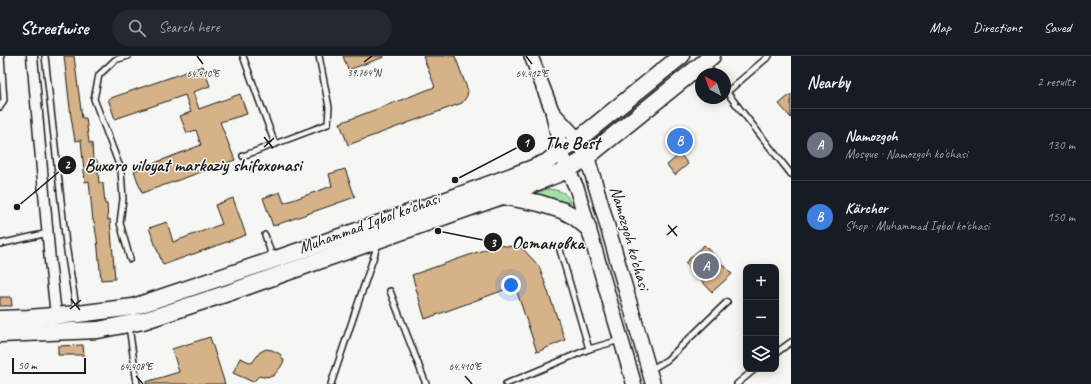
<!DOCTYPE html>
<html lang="en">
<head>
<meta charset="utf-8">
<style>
  :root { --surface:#171b24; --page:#242831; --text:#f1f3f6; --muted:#9ea1a6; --line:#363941; --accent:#b45309 }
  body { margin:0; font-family:Caveat,sans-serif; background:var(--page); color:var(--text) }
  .controls { position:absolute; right:12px; bottom:12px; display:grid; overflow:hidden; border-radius:8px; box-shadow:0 2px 10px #0003 }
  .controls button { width:36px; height:36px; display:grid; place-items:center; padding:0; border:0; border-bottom:1px solid var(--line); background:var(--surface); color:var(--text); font:20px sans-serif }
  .compass { position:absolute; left:695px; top:12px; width:36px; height:36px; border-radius:50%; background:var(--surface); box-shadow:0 2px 10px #0003; rotate:320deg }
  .scale { position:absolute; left:12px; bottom:10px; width:74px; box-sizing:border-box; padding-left:4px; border:2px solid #1c1c1c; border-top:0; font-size:11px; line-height:14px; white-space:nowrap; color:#1c1c1c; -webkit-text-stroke:3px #f6f6f2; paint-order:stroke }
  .you { position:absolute; left:511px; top:229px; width:14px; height:14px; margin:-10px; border:3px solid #fff; border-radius:50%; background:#1a73e8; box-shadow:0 0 0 6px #1a73e833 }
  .badge { display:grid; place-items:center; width:26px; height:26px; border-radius:50%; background:var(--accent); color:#fff; font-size:13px; font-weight:700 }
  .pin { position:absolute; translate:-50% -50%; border:2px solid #fff; box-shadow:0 1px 4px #0006 }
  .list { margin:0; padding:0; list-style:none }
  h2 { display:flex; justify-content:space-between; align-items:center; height:52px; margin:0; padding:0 16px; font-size:17px }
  h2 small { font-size:13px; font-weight:400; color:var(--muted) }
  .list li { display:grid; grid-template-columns:26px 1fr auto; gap:12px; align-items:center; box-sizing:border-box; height:72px; padding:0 16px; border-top:1px solid var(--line) }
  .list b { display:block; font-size:15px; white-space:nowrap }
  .list p { margin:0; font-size:13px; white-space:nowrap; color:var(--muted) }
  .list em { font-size:13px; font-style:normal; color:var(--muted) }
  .icon { flex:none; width:22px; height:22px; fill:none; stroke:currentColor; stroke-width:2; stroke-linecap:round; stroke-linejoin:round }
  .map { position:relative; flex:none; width:791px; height:328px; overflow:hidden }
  header { display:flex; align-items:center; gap:24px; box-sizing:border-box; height:56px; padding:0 20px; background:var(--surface); border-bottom:1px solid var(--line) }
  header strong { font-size:19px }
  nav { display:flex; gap:22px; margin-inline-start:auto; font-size:14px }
  .search { width:280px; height:36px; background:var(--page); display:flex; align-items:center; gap:10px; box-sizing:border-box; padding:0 14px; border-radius:22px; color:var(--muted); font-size:15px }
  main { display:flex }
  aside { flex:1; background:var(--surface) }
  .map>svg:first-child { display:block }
  .green { fill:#a1e2ab; stroke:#5e7f64 }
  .building { fill:#d6b288; stroke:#1c1c1c }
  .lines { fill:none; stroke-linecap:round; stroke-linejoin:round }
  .service-casing { stroke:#1c1c1c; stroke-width:8 }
  .minor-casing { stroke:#1c1c1c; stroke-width:13 }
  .tertiary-casing { stroke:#1c1c1c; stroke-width:16 }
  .secondary-casing { stroke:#1c1c1c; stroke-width:17 }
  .primary-casing { stroke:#1c1c1c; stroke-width:19 }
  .service { stroke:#f6f6f2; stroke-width:5 }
  .minor { stroke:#f6f6f2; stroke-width:10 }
  .tertiary { stroke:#f6f6f2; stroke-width:13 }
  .secondary { stroke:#f6f6f2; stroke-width:14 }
  .primary { stroke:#f6f6f2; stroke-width:16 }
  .ticks { fill:none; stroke:#1c1c1c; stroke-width:1.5 }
  .labels { text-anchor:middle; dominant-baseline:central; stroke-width:3; stroke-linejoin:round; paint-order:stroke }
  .street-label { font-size:17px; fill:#1c1c1c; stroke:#f6f6f2 }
  .ticks-label { font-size:10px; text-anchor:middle; fill:#1c1c1c; stroke:#f6f6f2; stroke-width:3; stroke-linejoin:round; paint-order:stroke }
  .leader { fill:none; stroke:#1c1c1c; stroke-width:1.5 }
  .callout-dot { fill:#1c1c1c; stroke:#f6f6f2; stroke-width:1.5 }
  .mark-label { font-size:12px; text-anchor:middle; font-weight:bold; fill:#fff }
  .callout-label { font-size:18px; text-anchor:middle; font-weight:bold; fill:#1c1c1c; stroke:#f6f6f2; stroke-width:3; stroke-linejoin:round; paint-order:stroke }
</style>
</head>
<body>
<header>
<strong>Streetwise</strong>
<div class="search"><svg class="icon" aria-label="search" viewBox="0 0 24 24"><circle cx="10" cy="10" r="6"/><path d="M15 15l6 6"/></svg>Search here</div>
<nav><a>Map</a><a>Directions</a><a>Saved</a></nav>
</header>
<main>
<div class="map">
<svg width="791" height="328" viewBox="0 0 791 328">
  <rect width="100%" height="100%" fill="#f6f6f2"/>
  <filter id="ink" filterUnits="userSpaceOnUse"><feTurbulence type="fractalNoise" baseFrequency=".025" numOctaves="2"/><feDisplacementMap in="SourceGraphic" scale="8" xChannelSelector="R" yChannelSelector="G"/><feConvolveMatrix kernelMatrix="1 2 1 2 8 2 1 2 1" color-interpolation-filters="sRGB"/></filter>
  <g filter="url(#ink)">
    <path class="green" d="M 548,133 C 567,135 566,138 574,154 L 527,139 Z"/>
    <g class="building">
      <polygon points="64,0 74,0 82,62 86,62 89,87 92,87 93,104 97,104 99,127 103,127 105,148 107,148 108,164 110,163 115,223 101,224 97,183 94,165 93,165 89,125 85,126 81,84 75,85 71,61"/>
      <polygon points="343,0 384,0 384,1 348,14"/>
      <polygon points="423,0 455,0 468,35 467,40 462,47 348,89 340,67 435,31"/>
      <polygon points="203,10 210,30 193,36 199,53 240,38 247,58 220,66 235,104 142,137 134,115 201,89 196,74 187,77 180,60 191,56 185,39 115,63 108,43"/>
      <polygon points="791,38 791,62 779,48"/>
      <polygon points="680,98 688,108 675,119 667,109"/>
      <polygon points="345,113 355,141 273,170 263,142 280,136 284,147 332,130 329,118"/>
      <polygon points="233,142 246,179 163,209 149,172 167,166 173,186 222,168 215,149"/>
      <polygon points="498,189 522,192 539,210 565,284 537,296 515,230 425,263 412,219"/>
      <polygon points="704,189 732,218 712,236 685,207"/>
      <polygon points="0,241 11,241 12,250 0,250"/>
      <polygon points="210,281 225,328 146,328 146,326 179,316 172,293"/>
      <polygon points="83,289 84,299 58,299 58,290"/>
      <polygon points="266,293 272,294 280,298 284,305 280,312 273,320 263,321 259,320 253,326 233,317 240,302 252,307 260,296"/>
    </g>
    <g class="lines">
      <g class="service-casing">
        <g id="service">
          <polyline points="45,0 66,189 77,257"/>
          <polyline points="128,0 115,4 99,19 94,43 121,114 123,143 120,167 130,203"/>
          <polyline points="243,0 275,88"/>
          <polyline points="705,9 713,18"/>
          <polyline points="725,34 791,118"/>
          <polyline points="727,36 769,0"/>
          <polyline points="0,51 4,44 1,0"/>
          <polyline points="243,100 328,68 329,51 319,0"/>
          <polyline points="265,179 273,203"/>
          <polyline points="0,188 48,177"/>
          <polyline points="560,194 589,293 620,284"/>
          <polyline points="390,235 426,328"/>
          <polyline points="129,270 137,328"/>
          <polyline points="776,297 791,286"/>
          <polyline points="650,314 667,304 727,246"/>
          <polyline points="331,328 378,188"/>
          <polyline points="506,328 589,293"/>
          <polyline points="737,328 755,313"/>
        </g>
      </g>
      <g class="minor-casing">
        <polyline id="minor" points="32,0 50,205 56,259"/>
      </g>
      <g class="tertiary-casing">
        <polyline id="tertiary" points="531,0 553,57"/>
      </g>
      <g class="secondary-casing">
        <g id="secondary">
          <polyline points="553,57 578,84 587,101 597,134 653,328"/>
          <polyline points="553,57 561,95 568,114 577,133 634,328"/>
        </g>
      </g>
      <g class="primary-casing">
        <g id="primary">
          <polyline points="503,140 539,147 564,155 575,161 588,172"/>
          <polyline points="0,263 28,262 78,258 133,251 273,204 444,145 528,114 547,106 561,95 570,90 681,0"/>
          <polyline points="0,278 98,274 143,265 231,236 502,140 568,114 587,101 712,0"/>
        </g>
      </g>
      <use href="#service" class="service"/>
      <use href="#minor" class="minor"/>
      <use href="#tertiary" class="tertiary"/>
      <use href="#secondary" class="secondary"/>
      <use href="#primary" class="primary"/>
    </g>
  </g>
  <path class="ticks" d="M 197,0 L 203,8M 526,0 L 532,8M 364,6 L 372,0M 264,81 L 273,92M 264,91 L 274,82M 668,169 L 677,180M 667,179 L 677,170M 71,243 L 80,254M 70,253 L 81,244M 136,320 L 143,328M 465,320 L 472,328"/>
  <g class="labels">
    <g class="street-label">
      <text transform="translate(369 167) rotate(-20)">Muhammad Iqbol ko'chasi</text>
      <text transform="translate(630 182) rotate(74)">Namozgoh ko'chasi</text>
    </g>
  </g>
  <g class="ticks-label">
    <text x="364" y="20">39.764°N</text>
    <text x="203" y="21">64.410°E</text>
    <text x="532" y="21">64.412°E</text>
    <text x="136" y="314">64.408°E</text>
    <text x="465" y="314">64.410°E</text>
  </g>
  <path class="leader" d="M455 124L526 87M17 151L67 109M438 175L493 186"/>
  <g class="callout-dot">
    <circle cx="455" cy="124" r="4"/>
    <circle cx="17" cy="151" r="4"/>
    <circle cx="438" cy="175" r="4"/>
    <circle cx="526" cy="87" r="10"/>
    <circle cx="67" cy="109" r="10"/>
    <circle cx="493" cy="186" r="10"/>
  </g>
  <g class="mark-label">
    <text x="526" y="91">1</text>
    <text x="67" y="113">2</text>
    <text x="493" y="191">3</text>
  </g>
  <g class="callout-label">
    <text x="572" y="93">The Best</text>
    <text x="193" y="115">Buxoro viloyat markaziy shifoxonasi</text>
    <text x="548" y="193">Остановка</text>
  </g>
</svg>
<div class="controls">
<button>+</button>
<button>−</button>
<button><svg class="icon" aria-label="layers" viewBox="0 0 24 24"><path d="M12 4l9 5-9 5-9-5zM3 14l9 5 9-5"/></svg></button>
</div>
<svg class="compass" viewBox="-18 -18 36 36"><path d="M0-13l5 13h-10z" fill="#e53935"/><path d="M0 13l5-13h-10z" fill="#9ea1a6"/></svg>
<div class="scale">50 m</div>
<div class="you"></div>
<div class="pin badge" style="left:706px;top:210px;background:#6b7280">A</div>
<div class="pin badge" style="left:680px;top:85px;background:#3f7fe0">B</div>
</div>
<aside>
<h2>Nearby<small>2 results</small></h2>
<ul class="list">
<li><span class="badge" style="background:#6b7280">A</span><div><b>Namozgoh</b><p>Mosque · Namozgoh ko'chasi</p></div><em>130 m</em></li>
<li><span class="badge" style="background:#3f7fe0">B</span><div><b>Kärcher</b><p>Shop · Muhammad Iqbol ko'chasi</p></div><em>150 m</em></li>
</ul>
</aside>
</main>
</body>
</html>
